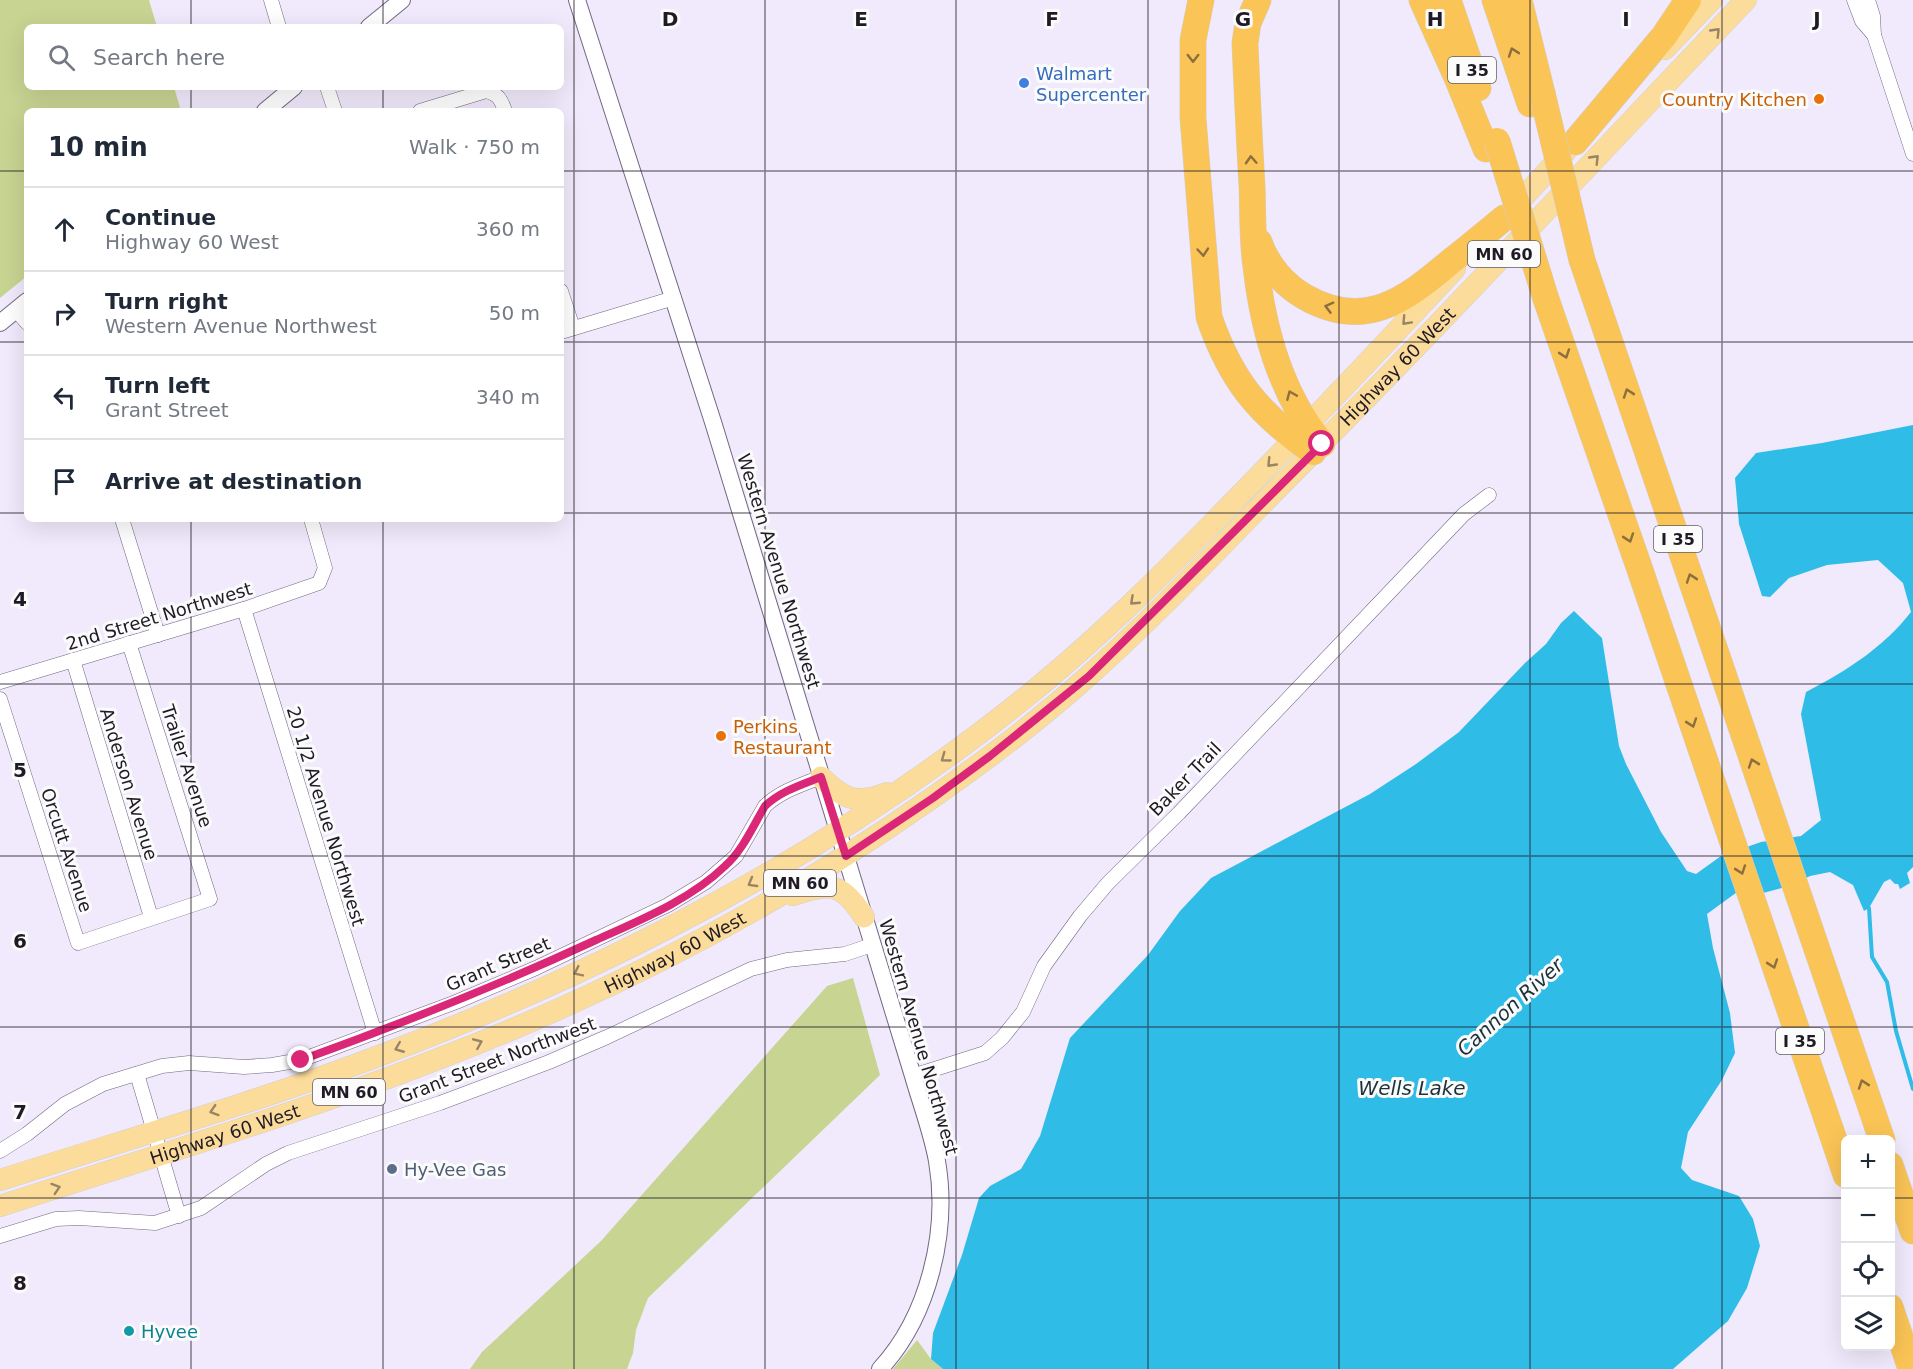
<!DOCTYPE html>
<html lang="en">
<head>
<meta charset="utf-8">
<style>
  :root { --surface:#fff; --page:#f6f6f7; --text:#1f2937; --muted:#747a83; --line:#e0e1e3 }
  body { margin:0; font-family:"DejaVu Sans",sans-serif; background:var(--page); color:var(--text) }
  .controls { position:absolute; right:18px; bottom:18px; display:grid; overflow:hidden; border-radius:9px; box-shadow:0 6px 24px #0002 }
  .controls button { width:54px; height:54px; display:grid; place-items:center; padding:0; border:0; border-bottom:2px solid var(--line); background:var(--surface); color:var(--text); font:30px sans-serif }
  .stop { position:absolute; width:18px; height:18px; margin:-14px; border:4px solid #db2777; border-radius:50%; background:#fff }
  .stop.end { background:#db2777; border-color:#fff; box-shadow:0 2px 6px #0008 }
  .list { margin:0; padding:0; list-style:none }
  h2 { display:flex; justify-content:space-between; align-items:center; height:78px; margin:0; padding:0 24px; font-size:26px }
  h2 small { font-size:20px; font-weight:400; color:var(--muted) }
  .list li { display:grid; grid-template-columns:39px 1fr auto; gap:18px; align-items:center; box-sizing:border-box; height:84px; padding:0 24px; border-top:2px solid var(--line) }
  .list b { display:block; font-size:22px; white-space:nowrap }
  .list p { margin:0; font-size:20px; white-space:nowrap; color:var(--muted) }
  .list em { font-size:20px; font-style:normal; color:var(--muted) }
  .icon { flex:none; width:33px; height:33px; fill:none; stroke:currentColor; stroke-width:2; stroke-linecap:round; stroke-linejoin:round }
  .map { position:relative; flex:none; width:1913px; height:1369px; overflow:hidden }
  .search { position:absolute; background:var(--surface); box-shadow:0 6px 24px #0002; left:24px; top:24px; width:540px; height:66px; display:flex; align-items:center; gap:15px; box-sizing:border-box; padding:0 21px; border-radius:9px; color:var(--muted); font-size:22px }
  .panel { position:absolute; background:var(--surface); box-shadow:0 6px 24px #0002; left:24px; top:108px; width:540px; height:414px; border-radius:9px }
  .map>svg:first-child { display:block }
  .green { fill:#c8d492 }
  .water { fill:#2fbde8 }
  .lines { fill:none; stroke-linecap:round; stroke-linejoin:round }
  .stream { stroke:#2fbde8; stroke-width:4 }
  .minor-casing { stroke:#726781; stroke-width:15 }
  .tertiary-casing { stroke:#726781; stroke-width:18 }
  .primary-casing { stroke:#d2d1d3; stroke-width:22 }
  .motorway-casing { stroke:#d2d1d3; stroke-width:27 }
  .minor { stroke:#fff; stroke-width:14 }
  .tertiary { stroke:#fff; stroke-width:16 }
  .primary { stroke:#fcdc9a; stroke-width:21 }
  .motorway { stroke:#fac456; stroke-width:26 }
  .motorway-bridge-casing { stroke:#d2d1d3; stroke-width:27; stroke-linecap:butt }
  .motorway-bridge { stroke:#fac456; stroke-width:26 }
  .oneway { stroke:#998565 }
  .oneway2 { stroke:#8c6f3e }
  .route { stroke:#db2777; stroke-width:8 }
  .grid { fill:none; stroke:#1f1a25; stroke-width:1.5; stroke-opacity:0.55 }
  .shop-dot { fill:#3f7fe0; stroke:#fbfbfb; stroke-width:2 }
  .food-dot { fill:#e8710a; stroke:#fbfbfb; stroke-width:2 }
  .service-dot { fill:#5c6f8a; stroke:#fbfbfb; stroke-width:2 }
  .culture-dot { fill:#0f9aa8; stroke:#fbfbfb; stroke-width:2 }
  .labels { text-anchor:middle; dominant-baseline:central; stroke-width:6; stroke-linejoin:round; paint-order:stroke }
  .shield { fill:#fbfbfb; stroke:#615e65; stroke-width:1.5 }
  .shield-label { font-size:16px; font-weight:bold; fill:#1f1a25 }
  .shop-label { font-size:18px; fill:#366cbe; stroke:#fbfbfb; text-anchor:start }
  .food-label { font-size:18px; fill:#c56008; stroke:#fbfbfb; text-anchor:end }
  .street-label { font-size:18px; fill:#1f1a25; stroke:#fbfbfb }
  .service-label { font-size:18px; fill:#4e5e75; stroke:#fbfbfb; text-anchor:start }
  .culture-label { font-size:18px; fill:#0d838f; stroke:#fbfbfb; text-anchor:start }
  .water-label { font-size:20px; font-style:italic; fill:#1c323b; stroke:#fbfbfb }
  .grid-label { font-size:20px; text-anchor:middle; font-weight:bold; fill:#1f1a25; stroke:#fbfbfb; stroke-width:6; stroke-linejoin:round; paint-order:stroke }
</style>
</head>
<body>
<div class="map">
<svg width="1913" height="1369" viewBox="0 0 1913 1369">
  <rect width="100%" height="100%" fill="#f1eafc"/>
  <g class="green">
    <polygon points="0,0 149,0 157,27 27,27 27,87 174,87 181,111 27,111 27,276 0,298"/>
    <polygon points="853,978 880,1075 648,1298 636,1330 633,1353 627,1369 470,1369 482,1352 601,1241 827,986"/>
    <polygon points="917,1340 931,1359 943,1369 893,1369"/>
  </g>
  <path class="water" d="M 1913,425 L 1913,867 L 1907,873 L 1910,883 L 1900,889 L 1898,884 L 1895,884 L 1890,879 L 1884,882 L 1869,908 L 1864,911 L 1853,885 L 1830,872 L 1810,876 L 1793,885 L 1748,897 L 1744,887 L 1707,914 L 1713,948 L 1730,1013 L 1735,1053 L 1722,1080 L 1688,1132 L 1681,1168 L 1692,1180 L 1739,1196 L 1753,1219 L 1760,1246 L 1747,1288 L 1728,1321 L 1673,1369 L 943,1369 L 931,1359 L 933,1333 L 962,1255 L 979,1198 L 990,1186 L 1021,1169 L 1040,1136 L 1070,1038 L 1148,955 L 1180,911 L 1211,878 L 1370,794 L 1416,764 L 1459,732 L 1525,663 L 1546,644 L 1561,623 L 1574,611 L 1602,638 L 1619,746 L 1626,764 L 1661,832 L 1687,871 L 1696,874 L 1721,856 L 1761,842 L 1801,836 L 1821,820 L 1801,714 L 1806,692 C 1846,671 1883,648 1911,612 L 1903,583 L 1878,560 L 1827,565 L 1789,578 L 1770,597 L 1762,596 L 1739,524 L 1735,478 L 1756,453 L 1822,443 Z"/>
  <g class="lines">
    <polyline class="stream" points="1869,908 1872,957 1887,982 1896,1031 1913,1089"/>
    <g class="minor-casing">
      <g id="minor">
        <polyline points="271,0 279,27"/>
        <polyline points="1854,0 1862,21 1874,35"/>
        <polyline points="1868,0 1873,16 1874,35 1913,154"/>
        <polyline points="327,87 335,111"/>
        <path d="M 420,111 L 486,91 C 498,94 501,99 505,111"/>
        <polyline points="561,291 573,328"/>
        <polyline points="16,310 27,323"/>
        <polyline points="561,332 674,298"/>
        <polyline points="122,519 158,635"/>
        <polyline points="244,609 375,1033"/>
        <polyline points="73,660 151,917"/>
        <polyline points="0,682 244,609 319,583 325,568 311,519"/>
        <polyline points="0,699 78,943 210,899 129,643"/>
        <polyline points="137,1074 179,1216"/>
        <polyline points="913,1076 985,1053 1002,1038 1023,1012 1044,966 1080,916 1108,883 1179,813 1464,514 1489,495"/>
        <path d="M 0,1151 L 27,1134 L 65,1104 L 103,1084 L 162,1066 L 189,1063 L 244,1067 L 272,1065 L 301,1060 L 456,1002 L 536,968 L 668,905 L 706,882 L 736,856 L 765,806 C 781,791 801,785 821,777"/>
        <polyline points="0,1236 56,1219 79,1218 155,1223 201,1208 266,1164 288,1153 440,1103 549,1062 607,1037 751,969 787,960 845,954 872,945"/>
      </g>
    </g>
    <g class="tertiary-casing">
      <g id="tertiary">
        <path d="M 577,0 L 713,422 L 913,1076 C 921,1104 932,1133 937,1161 C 949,1231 929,1316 880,1369"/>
        <polyline points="369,27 402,0"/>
        <polyline points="265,111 294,87"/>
        <polyline points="0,323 27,301"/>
      </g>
    </g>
    <g class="primary-casing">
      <g id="primary">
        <polyline points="1665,49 1712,0"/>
        <polyline points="1508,214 1566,151"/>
        <path d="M 821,777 C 843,799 856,805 887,793"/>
        <path d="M 793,895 C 831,882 842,883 864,917"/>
        <path d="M 0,1180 C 128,1139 258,1102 384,1054 C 614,967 835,851 1026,697 C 1104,634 1174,563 1243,492 C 1315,418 1385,344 1455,269"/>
        <path id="s1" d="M 0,1206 C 148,1158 298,1114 443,1057 C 615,991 781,904 932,798 C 985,761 1038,721 1086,678 C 1154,618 1216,551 1279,487 C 1438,327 1591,163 1746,0"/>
      </g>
    </g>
    <g class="motorway-casing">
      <g id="motorway">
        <path d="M 1201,0 L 1193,40 L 1193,118 L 1209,317 C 1231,381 1258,413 1313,452"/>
        <path d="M 1258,0 L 1248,23 L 1245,43 C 1247,90 1249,137 1252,185 C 1253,212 1252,240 1256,267 C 1263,329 1281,395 1322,444"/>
        <polyline points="1422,0 1458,80 1486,149"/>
        <polyline points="1448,0 1478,88"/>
        <polyline points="1495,0 1530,104"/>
        <polyline points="1519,0 1542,93"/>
        <polyline points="1575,142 1664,36 1688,0"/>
        <path d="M 1259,242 C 1267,265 1284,285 1305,297 C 1365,331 1405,300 1450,262 C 1468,248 1486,233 1504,218"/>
        <polyline points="1582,260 1882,1140"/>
        <polyline points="1546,299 1638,564 1846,1175"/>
        <polyline points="1890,1165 1913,1231"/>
        <polyline points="1890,1307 1911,1369"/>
      </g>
    </g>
    <use href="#minor" class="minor"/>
    <use href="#tertiary" class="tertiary"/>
    <use href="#primary" class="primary"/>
    <use href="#motorway" class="motorway"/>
    <g class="motorway-bridge-casing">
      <g id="motorway-bridge">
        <polyline points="1542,93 1582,260"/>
        <polyline points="1497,141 1546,299"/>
      </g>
    </g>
    <use href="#motorway-bridge" class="motorway-bridge"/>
  </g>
  <defs><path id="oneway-chevron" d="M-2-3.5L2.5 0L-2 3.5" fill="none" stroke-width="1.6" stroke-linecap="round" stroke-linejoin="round" transform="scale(1.5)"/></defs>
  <g class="oneway">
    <use href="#oneway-chevron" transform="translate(1716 32) rotate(-46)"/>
    <use href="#oneway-chevron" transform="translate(1595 159) rotate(-46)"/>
    <use href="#oneway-chevron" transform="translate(1406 321) rotate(133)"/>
    <use href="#oneway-chevron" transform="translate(1271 463) rotate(134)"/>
    <use href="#oneway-chevron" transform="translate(1134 601) rotate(137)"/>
    <use href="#oneway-chevron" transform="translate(945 758) rotate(144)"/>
    <use href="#oneway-chevron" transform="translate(752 883) rotate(150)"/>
    <use href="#oneway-chevron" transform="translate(578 972) rotate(154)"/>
    <use href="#oneway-chevron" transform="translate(478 1043) rotate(-23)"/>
    <use href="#oneway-chevron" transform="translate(399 1048) rotate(158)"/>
    <use href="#oneway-chevron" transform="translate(214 1111) rotate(162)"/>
    <use href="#oneway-chevron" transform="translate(56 1188) rotate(-18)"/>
  </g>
  <g class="oneway2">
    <use href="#oneway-chevron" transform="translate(1513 52) rotate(-109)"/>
    <use href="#oneway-chevron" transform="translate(1193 58) rotate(90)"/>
    <use href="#oneway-chevron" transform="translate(1251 160) rotate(-93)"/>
    <use href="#oneway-chevron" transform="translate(1203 252) rotate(85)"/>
    <use href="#oneway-chevron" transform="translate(1329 307) rotate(-165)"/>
    <use href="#oneway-chevron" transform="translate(1565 354) rotate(71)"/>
    <use href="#oneway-chevron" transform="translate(1628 393) rotate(-109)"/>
    <use href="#oneway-chevron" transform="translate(1291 395) rotate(-113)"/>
    <use href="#oneway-chevron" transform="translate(1629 538) rotate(71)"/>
    <use href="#oneway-chevron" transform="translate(1691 578) rotate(-109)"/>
    <use href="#oneway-chevron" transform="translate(1692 723) rotate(71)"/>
    <use href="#oneway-chevron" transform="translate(1753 763) rotate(-109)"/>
    <use href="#oneway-chevron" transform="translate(1741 870) rotate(71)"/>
    <use href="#oneway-chevron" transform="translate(1773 964) rotate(71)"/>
    <use href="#oneway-chevron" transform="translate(1863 1084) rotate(-109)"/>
  </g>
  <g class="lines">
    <path class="route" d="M 301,1060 C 401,1024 499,985 596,940 C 640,920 690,900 725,866 C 743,850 753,826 765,806 C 781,791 801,785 821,777 L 846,856 L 933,798 L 990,756 L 1089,676 L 1322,444"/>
  </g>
  <path class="grid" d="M 191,0 L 191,27M 383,0 L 383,27M 574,0 L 574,1369M 765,0 L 765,1369M 956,0 L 956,1369M 1148,0 L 1148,1369M 1339,0 L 1339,1369M 1530,0 L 1530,1369M 1722,0 L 1722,1369M 191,87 L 191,111M 383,87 L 383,111M 0,171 L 27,171M 561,171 L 1913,171M 0,342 L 27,342M 561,342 L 1913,342M 0,513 L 27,513M 561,513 L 1913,513M 191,519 L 191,1369M 383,519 L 383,1369M 0,684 L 1913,684M 0,856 L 1913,856M 0,1027 L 1913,1027M 0,1198 L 1846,1198M 1890,1198 L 1913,1198"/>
  <circle class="shop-dot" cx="1024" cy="83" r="6"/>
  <g class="food-dot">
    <circle cx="1819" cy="99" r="6"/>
    <circle cx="721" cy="736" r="6"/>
  </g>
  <circle class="service-dot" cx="392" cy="1169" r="6"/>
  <circle class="culture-dot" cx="129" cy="1331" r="6"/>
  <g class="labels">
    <g class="shield">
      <rect x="1448" y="57" width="48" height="26" rx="4.5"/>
      <rect x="1468" y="241" width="72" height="26" rx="4.5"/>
      <rect x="1654" y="526" width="48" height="26" rx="4.5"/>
      <rect x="764" y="870" width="72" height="26" rx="4.5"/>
      <rect x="1776" y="1028" width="48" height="26" rx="4.5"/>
      <rect x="313" y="1079" width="72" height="26" rx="4.5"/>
    </g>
    <g class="shield-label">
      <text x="1472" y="70">I 35</text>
      <text x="1504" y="254">MN 60</text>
      <text x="1678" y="539">I 35</text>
      <text x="800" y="883">MN 60</text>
      <text x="1800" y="1041">I 35</text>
      <text x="349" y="1092">MN 60</text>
    </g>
    <g class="shop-label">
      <text x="1036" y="73">Walmart<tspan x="1036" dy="21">Supercenter</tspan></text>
    </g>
    <g class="food-label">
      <text x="1807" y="99">Country Kitchen</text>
      <text x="733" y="726" text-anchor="start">Perkins<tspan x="733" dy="21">Restaurant</tspan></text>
    </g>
    <g class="street-label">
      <text stroke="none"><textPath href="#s1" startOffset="1658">Highway 60 West</textPath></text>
      <text transform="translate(779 571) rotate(73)">Western Avenue Northwest</text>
      <text transform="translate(159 616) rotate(-17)">2nd Street Northwest</text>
      <text transform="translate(187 766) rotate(72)">Trailer Avenue</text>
      <text transform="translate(1185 779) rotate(-46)">Baker Trail</text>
      <text transform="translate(129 784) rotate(73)">Anderson Avenue</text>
      <text transform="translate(326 816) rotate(73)">20 1/2 Avenue Northwest</text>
      <text transform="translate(67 850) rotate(72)">Orcutt Avenue</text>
      <text stroke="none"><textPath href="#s1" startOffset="722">Highway 60 West</textPath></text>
      <text transform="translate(498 964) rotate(-23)">Grant Street</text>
      <text transform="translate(919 1037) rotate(74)">Western Avenue Northwest</text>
      <text transform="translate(497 1060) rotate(-21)">Grant Street Northwest</text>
      <text stroke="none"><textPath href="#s1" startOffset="236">Highway 60 West</textPath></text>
    </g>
    <g class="service-label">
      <text x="404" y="1169">Hy-Vee Gas</text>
    </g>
    <g class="culture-label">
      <text x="141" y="1331">Hyvee</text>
    </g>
    <g class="water-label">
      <text transform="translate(1510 1007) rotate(-42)">Cannon River</text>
      <text x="1412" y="1088">Wells Lake</text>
    </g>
  </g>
  <g class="grid-label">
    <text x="670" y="26">D</text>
    <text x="861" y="26">E</text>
    <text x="1052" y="26">F</text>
    <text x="1243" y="26">G</text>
    <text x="1435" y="26">H</text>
    <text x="1626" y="26">I</text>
    <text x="1817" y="26">J</text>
    <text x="20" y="606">4</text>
    <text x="20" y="777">5</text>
    <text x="20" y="948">6</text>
    <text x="20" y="1119">7</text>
    <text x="20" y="1290">8</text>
  </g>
</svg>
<div class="controls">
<button>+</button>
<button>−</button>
<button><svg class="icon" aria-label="locate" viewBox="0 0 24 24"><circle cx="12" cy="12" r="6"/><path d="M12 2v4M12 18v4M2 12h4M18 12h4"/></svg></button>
<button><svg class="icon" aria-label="layers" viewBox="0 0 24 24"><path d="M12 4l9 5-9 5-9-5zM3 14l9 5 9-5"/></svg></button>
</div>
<div class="stop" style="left:1322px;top:444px"></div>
<div class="stop end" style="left:301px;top:1060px"></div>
<div class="search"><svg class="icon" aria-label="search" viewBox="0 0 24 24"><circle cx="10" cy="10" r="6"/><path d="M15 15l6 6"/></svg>Search here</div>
<section class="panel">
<h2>10 min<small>Walk · 750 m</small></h2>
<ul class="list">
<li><svg class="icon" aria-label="ahead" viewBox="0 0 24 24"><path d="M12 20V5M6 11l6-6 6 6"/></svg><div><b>Continue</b><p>Highway 60 West</p></div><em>360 m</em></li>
<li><svg class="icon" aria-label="right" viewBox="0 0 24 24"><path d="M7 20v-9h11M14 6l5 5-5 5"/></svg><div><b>Turn right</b><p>Western Avenue Northwest</p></div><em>50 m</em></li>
<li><svg class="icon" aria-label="left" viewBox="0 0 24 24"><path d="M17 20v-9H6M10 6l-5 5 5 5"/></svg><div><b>Turn left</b><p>Grant Street</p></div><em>340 m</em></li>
<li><svg class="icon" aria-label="arrive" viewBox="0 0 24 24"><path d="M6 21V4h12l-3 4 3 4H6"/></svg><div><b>Arrive at destination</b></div></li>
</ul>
</section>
</div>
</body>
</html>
